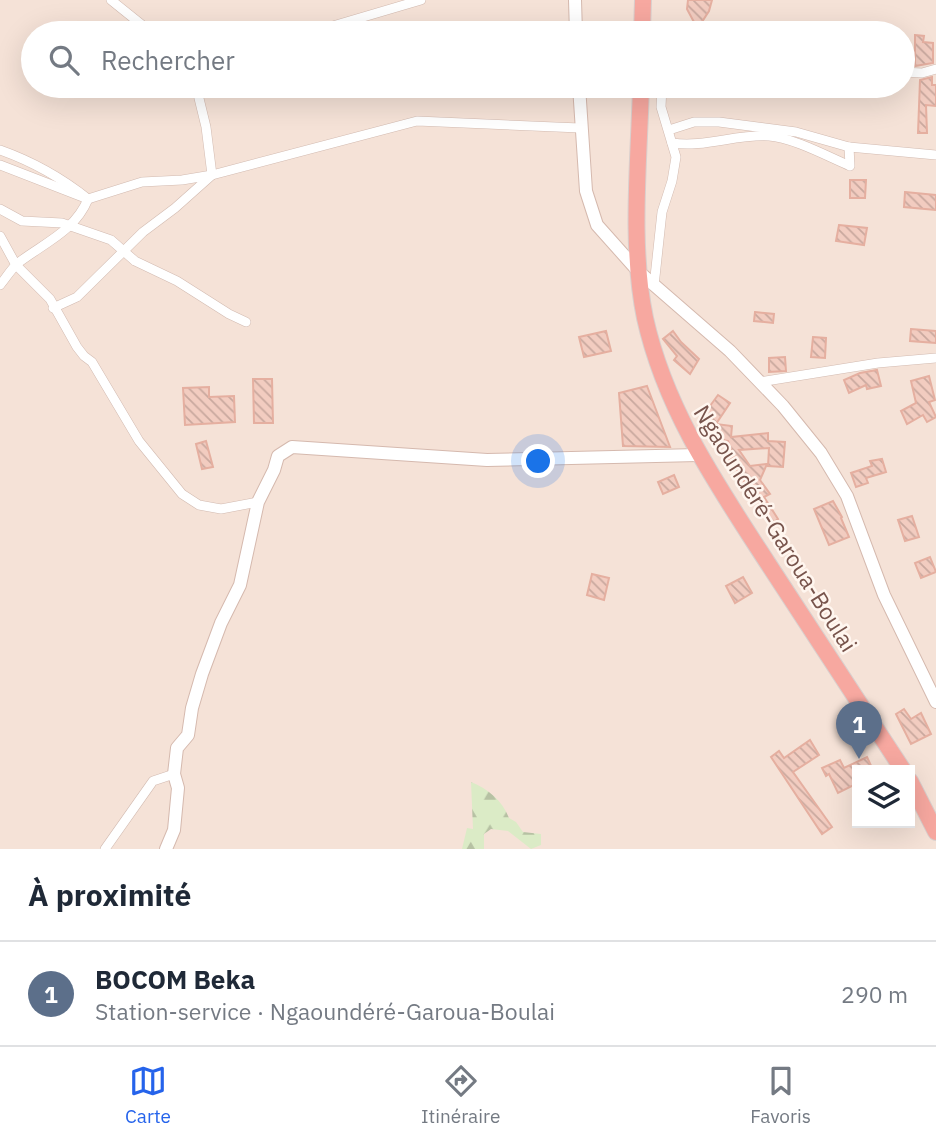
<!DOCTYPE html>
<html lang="fr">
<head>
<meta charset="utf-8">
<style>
  :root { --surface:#fff; --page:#f2f2f3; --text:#1f2937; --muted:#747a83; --line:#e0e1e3; --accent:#2563eb }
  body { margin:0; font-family:"IBM Plex Sans",sans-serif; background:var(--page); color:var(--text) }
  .controls { position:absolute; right:21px; bottom:21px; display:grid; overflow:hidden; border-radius:0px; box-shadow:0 7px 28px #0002 }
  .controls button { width:63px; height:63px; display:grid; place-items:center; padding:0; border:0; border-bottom:2px solid var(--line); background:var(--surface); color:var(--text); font:35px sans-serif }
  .you { position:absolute; left:539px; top:462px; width:24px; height:24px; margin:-18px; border:5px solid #fff; border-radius:50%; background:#1a73e8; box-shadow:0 0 0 10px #1a73e833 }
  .badge { display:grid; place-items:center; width:46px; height:46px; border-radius:50%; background:var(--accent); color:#fff; font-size:23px; font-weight:700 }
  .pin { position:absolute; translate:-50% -58px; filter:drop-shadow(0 2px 4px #0008) }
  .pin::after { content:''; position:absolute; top:37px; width:24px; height:21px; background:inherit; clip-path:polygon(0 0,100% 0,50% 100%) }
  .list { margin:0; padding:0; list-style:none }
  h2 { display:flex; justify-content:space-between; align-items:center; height:91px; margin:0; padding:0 28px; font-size:30px }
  h2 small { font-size:23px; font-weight:400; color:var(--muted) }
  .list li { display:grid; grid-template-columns:46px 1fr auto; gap:21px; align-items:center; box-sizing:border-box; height:105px; padding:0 28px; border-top:2px solid var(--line) }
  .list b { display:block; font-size:26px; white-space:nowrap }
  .list p { margin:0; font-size:23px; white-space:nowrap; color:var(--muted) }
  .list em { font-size:23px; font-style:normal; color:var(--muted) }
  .icon { flex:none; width:38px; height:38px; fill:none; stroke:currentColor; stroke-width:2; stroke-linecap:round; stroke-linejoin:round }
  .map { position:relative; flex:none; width:936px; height:849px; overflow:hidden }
  .search { position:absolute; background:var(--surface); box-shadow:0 7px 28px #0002; left:21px; right:21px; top:21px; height:77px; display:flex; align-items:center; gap:18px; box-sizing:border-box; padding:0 24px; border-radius:38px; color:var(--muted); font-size:26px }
  .sheet { height:196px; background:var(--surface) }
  nav { display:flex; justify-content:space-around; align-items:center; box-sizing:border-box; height:98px; border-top:2px solid var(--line); background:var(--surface); font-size:19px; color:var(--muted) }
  nav a { display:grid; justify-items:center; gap:4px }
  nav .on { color:var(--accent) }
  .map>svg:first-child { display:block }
  .residential { fill:#f5e2d7; fill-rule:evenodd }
  .forest { fill:url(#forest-firs) }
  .building { fill:url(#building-back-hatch); stroke:#e5afa0; stroke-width:2 }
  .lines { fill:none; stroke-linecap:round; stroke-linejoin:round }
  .street-casing { stroke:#d2bab0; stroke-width:10 }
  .secondary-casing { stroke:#d5b9ae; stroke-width:14 }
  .highway-casing { stroke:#d9cfcd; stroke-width:18 }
  .street { stroke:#fff; stroke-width:9 }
  .secondary { stroke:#fff; stroke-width:12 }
  .highway { stroke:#f7a8a0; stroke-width:16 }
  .labels { text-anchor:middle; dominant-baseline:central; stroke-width:5; stroke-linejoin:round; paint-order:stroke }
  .street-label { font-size:23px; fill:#78544c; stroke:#fff6ef }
</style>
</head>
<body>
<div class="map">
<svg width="936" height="849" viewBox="0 0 936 849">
  <defs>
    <pattern id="forest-firs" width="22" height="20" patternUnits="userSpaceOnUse" patternTransform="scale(1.75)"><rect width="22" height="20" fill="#dbebc6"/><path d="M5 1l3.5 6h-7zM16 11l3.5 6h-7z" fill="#b6c1a3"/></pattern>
    <pattern id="building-back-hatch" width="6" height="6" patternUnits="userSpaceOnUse" patternTransform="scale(1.75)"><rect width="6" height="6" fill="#f2ccc0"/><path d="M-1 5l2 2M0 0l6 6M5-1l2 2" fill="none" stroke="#c9a89e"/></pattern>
  </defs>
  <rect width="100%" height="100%" fill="#fdf2e9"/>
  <path class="residential" d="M 0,0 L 936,0 L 936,849 L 0,849 ZM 33,33 L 903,33 L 903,86 L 33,86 ZM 857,770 L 910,770 L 910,823 L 857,823 Z"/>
  <path class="forest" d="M 471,782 C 488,789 502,800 509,818 L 516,822 L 523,832 L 541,834 L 541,845 L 531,849 L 508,831 L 491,829 L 484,834 L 484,849 L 462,849 L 467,828 L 473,829 Z"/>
  <g class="building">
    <polygon points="688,0 712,0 709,11 700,25 727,27 726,33 667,33 667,23 695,24 687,9"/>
    <polygon points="915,35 924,36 923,42 933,43 933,63 915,66"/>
    <polygon points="932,77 932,85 936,85 936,106 926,105 927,133 918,133 920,80"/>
    <polygon points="850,180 866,180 865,198 850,198"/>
    <polygon points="905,192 936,195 936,210 904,207"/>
    <polygon points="839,225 867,228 864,245 836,241"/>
    <polygon points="755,312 774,314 773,323 754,321"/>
    <polygon points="911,329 936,331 936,343 910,341"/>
    <polygon points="606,331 611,351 584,357 579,337"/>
    <polygon points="673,331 681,342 699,359 690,374 674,360 677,356 663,339"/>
    <polygon points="813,337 826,338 825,358 811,357"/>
    <polygon points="785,357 786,371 769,372 769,358"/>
    <polygon points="877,370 881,386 867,389 866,385 849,393 844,380 860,373"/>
    <polygon points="929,376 935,400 929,402 936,417 927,422 923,415 907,424 901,411 916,403 911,381"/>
    <polygon points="253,379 272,379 273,423 254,423"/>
    <polygon points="647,386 670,447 623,446 619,393"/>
    <polygon points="209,387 209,397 234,396 235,422 185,425 183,388"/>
    <polygon points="718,395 730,403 716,424 732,426 731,437 768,433 768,441 785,442 783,467 768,466 769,448 739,450 750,466 767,464 760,480 770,494 764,497 778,519 773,523 768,517 766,518 762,507 728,458 734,457 728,441 713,439 714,433 699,421"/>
    <polygon points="206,441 213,467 202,469 196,444"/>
    <polygon points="882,459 886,472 866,478 868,483 856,487 851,473 872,466 870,461"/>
    <polygon points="674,475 679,487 663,494 658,482"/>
    <polygon points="833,501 842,517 841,518 849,537 829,545 814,509"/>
    <polygon points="912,516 919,537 905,541 898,520"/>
    <polygon points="930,557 936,572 921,578 915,563"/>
    <polygon points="592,574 609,578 604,600 587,595"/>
    <polygon points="743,577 752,593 735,603 726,586"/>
    <polygon points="904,709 911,719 921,713 931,734 911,744 896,714"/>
    <polygon points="810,740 819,755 793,772 832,827 822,834 771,757 779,751 784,758"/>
    <polygon points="867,757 873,770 857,770 857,779 853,781 854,785 838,793 829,774 826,776 822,768 840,760 844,768"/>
  </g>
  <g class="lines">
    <g class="street-casing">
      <g id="street">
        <polyline points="111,0 152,33"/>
        <polyline points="309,33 421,0"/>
        <polyline points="903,72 922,73 936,69"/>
        <polyline points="669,130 694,122 719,122 796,132 849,147 936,155"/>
        <path d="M 672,143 C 704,148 736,134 769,136 C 791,137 829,157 850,166 L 849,147"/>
        <path d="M 0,150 C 31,161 63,179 88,199 C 75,231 44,243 18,263 C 11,269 6,278 0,285"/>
        <polyline points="0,165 88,199 142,182 182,180 212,175 417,121 580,128"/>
        <polyline points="0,209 22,221 62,223 111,240 135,261 177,281 229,314 246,322"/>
        <polyline points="0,236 16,265 50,299 77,347 84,356 92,362 139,441 182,494 199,505 221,509 258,502"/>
        <polyline points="654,286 662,212 672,181 676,157 661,107 662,86"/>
        <polyline points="53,308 77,297 143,232 175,208 212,175 206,127 196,86"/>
        <polyline points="760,382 878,363 936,358"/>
        <polyline points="105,849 153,781 174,774"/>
      </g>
    </g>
    <g class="secondary-casing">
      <g id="secondary">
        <polyline points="575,0 576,33"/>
        <polyline points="579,86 586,191 597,225 638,271 730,351 783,406 821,453 847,496 884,595 936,702"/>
        <polyline points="166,849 174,830 178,788 174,774 177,748 188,735 192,708 202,674 221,623 240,585 258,502 274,470 278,456 292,447 487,460 698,455"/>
      </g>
    </g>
    <g class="highway-casing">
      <g id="highway">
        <polyline points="642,33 643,0"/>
        <path d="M 641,86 C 639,160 630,246 645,318 C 665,409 717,485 767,562 C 812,632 858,701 903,770"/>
        <polyline points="910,781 936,832"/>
      </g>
    </g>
    <use href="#street" class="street"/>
    <use href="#secondary" class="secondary"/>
    <use href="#highway" class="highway"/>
  </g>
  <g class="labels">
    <g class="street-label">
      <text transform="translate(776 528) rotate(58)">Ngaoundéré-Garoua-Boulai</text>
    </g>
  </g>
</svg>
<div class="controls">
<button><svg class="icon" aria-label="layers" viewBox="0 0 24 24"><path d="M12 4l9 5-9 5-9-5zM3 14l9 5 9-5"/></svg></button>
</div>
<div class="you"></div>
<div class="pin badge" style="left:859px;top:759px;background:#5c6f8a">1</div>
<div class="search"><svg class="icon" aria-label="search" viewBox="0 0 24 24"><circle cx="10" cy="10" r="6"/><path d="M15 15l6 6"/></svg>Rechercher</div>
</div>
<section class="sheet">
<h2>À proximité<small></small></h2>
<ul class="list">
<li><span class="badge" style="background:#5c6f8a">1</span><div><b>BOCOM Beka</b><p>Station-service · Ngaoundéré-Garoua-Boulai</p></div><em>290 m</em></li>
</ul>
</section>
<nav>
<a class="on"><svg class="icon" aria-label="map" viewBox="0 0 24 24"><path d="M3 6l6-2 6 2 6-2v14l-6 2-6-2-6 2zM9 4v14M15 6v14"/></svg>Carte</a>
<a><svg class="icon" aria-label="directions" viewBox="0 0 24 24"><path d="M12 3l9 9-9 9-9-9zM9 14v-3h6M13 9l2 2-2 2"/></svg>Itinéraire</a>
<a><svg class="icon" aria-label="saved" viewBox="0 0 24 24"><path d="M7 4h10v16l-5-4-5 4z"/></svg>Favoris</a>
</nav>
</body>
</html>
